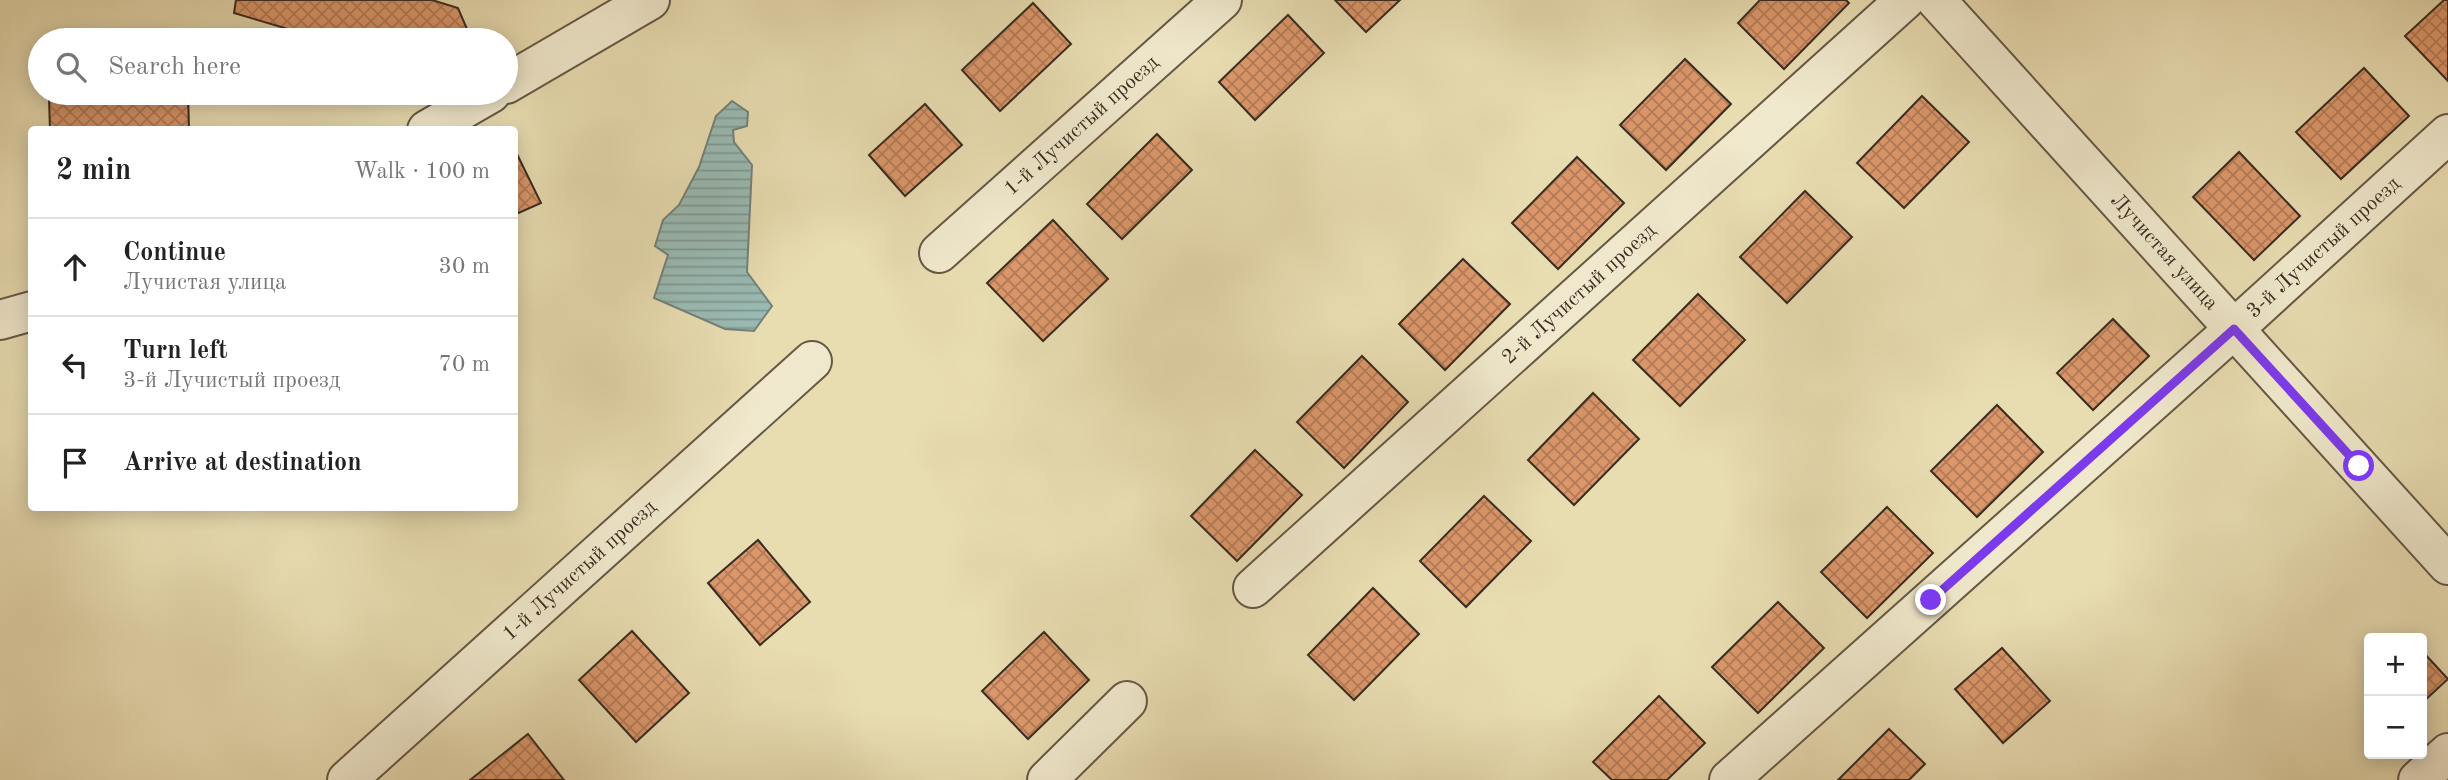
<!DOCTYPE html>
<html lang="en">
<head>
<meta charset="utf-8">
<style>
  :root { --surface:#fff; --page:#f6f6f6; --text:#222; --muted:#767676; --line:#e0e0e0 }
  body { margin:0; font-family:"Old Standard TT",serif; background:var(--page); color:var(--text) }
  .controls { position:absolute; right:21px; bottom:21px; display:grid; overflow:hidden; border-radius:7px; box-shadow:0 4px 18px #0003 }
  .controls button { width:63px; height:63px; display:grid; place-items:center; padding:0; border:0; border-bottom:2px solid var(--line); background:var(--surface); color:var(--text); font:35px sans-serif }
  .stop { position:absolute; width:21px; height:21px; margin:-16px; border:5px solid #7c3aed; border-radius:50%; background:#fff }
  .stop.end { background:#7c3aed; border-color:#fff; box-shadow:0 2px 7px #0008 }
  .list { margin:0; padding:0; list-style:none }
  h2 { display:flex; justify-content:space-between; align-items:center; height:91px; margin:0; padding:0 28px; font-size:30px }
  h2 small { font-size:23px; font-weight:400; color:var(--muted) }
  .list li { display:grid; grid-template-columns:46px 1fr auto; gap:21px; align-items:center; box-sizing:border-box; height:98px; padding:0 28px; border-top:2px solid var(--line) }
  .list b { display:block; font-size:26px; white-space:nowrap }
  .list p { margin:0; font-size:23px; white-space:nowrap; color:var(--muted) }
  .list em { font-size:23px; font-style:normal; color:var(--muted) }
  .icon { flex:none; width:38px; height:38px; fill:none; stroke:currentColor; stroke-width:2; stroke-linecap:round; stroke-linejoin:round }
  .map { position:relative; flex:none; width:2448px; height:780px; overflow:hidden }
  .search { position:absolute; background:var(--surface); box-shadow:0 4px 18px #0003; left:28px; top:28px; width:490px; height:77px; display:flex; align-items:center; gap:18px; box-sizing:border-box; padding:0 24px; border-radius:38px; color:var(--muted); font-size:26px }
  .panel { position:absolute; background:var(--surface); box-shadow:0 4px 18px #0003; left:28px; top:126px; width:490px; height:385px; border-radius:7px }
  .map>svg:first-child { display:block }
  .water { fill:url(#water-rules); stroke:#738179; stroke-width:2 }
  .building { fill:url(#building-cross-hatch); stroke:#392c21; stroke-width:2 }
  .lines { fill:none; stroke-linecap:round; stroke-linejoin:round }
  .minor-casing { stroke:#655845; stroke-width:42 }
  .minor { stroke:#f0e8cc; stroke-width:38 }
  .route { stroke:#7c3aed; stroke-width:9 }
  .labels { text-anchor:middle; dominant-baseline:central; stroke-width:5; stroke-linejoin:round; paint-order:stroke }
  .street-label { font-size:21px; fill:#392c21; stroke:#f0e8cc }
</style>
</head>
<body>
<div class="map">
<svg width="2448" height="780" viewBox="0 0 2448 780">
  <defs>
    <pattern id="water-rules" width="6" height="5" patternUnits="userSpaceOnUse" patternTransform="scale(1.75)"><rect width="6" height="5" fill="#99bab3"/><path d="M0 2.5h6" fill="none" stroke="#7e9791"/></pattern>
    <pattern id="building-cross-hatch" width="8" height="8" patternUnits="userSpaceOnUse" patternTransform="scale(1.75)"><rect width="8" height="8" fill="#db976a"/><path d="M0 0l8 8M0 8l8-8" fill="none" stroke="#b37b57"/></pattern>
  </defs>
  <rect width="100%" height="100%" fill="#e8dcb1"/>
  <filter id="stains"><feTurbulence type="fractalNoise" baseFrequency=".00286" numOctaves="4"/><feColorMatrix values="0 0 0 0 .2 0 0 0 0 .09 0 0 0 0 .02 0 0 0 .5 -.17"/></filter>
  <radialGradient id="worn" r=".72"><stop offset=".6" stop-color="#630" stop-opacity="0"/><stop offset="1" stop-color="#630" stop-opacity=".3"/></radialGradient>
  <polygon class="water" points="732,101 748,112 747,126 733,130 734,142 752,165 747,272 772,306 754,331 725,329 654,298 668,255 655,246 663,220 679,205 699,167 716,116"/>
  <g class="building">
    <polygon points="236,0 432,0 458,8 467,29 444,40 325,40 234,13"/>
    <polygon points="1335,0 1400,0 1366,32"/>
    <polygon points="1760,0 1846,0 1849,3 1784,69 1738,23"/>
    <polygon points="2444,0 2448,0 2448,81 2405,36"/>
    <polygon points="1033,3 1071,44 1000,111 962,70"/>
    <polygon points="1288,15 1324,53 1255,120 1219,82"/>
    <polygon points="1685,59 1731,104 1666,170 1620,125"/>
    <polygon points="2364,68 2409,116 2341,179 2296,132"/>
    <polygon points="188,93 189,130 50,130 49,98"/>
    <polygon points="1922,96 1969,142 1904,208 1857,163"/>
    <polygon points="925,104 962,145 905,196 869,155"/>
    <polygon points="1157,134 1192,170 1122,239 1087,204"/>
    <polygon points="514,148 541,203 514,215"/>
    <polygon points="2239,152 2300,216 2254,260 2193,197"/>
    <polygon points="1577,157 1624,203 1558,269 1512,223"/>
    <polygon points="1805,191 1852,237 1787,303 1740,257"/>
    <polygon points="1053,220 1108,279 1043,341 987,283"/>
    <polygon points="1463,259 1510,304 1445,370 1399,324"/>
    <polygon points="1698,294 1745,340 1680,406 1633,360"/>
    <polygon points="2113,319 2149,356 2093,410 2057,373"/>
    <polygon points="1362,356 1408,402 1344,468 1297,422"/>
    <polygon points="1593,393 1639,439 1574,505 1528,460"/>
    <polygon points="1997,405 2043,452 1977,517 1931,471"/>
    <polygon points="1255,450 1302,495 1237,561 1191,516"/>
    <polygon points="1484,496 1531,541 1466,607 1420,561"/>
    <polygon points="1887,507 1933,553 1867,618 1821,572"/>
    <polygon points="758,540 810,602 760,645 708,583"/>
    <polygon points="1373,588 1419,634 1354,700 1308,655"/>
    <polygon points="1778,602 1824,648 1758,713 1712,667"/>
    <polygon points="632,631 689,693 636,742 579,680"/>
    <polygon points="1044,632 1089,680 1028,739 982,691"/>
    <polygon points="2002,648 2050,701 2003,743 1955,689"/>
    <polygon points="2422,651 2448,679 2422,703"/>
    <polygon points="1659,696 1705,743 1667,780 1612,780 1593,762"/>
    <polygon points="1889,729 1925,764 1909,780 1838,780"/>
    <polygon points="528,734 564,780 470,780"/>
  </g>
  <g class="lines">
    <g class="minor-casing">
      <g id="minor">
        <path id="s1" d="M 1936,0 L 2448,565"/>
        <polyline points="506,84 650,0"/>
        <polyline points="427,130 491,93"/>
        <path id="s2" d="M 939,253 L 1222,0"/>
        <polyline points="0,320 32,311"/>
        <path id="s3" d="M 1253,588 L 1905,0"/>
        <path id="s4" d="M 347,780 L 812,361"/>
        <polyline points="1047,780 1127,701"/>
        <path id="s5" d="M 1729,780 L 2234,329 L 2448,134"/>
        <polyline points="2418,780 2448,753"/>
      </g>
    </g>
    <use href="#minor" class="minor"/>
  </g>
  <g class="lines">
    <polyline class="route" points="1931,600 2234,329 2359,466"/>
  </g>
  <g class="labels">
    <g class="street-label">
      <text stroke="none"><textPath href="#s2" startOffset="191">1-й Лучистый проезд</textPath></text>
      <text stroke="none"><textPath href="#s5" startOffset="798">3-й Лучистый проезд</textPath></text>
      <text stroke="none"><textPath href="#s1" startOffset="340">Лучистая улица</textPath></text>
      <text stroke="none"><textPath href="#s3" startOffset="439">2-й Лучистый проезд</textPath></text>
      <text stroke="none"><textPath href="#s4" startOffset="313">1-й Лучистый проезд</textPath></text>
    </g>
  </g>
  <rect width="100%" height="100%" filter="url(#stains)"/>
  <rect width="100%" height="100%" fill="url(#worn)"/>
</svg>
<div class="controls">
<button>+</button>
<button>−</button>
</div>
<div class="stop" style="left:2359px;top:466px"></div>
<div class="stop end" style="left:1931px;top:600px"></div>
<div class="search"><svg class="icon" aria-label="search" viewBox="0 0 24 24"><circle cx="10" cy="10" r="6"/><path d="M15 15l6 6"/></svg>Search here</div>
<section class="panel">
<h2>2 min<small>Walk · 100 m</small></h2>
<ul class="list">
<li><svg class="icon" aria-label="ahead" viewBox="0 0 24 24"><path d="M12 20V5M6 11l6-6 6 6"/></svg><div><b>Continue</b><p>Лучистая улица</p></div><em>30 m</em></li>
<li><svg class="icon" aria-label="left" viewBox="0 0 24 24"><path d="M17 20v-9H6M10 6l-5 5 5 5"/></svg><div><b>Turn left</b><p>3-й Лучистый проезд</p></div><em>70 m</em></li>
<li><svg class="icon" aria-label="arrive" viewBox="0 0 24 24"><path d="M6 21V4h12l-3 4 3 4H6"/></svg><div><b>Arrive at destination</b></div></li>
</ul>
</section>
</div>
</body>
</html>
